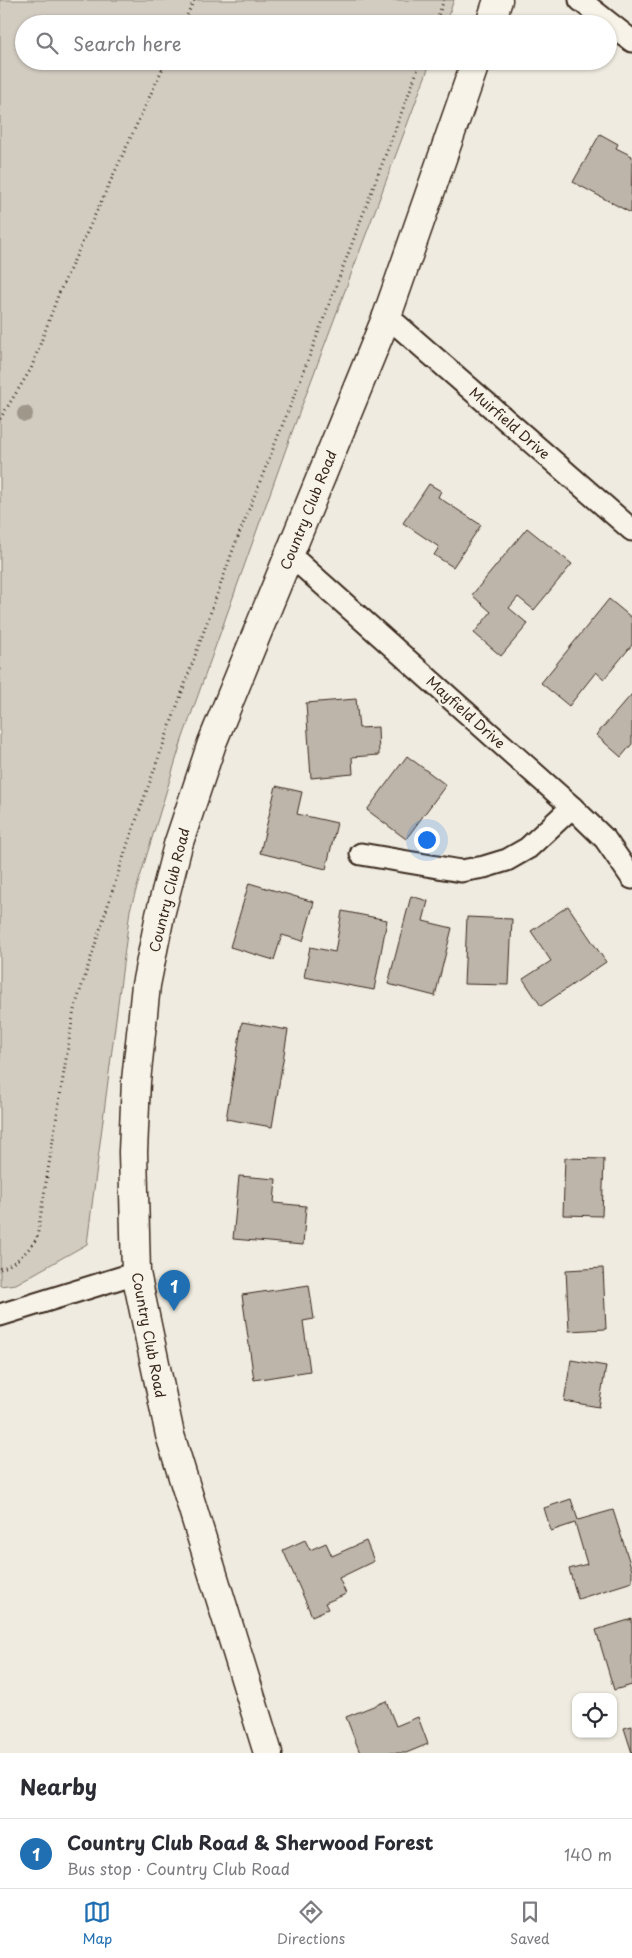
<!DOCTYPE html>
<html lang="en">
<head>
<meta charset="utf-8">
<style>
  :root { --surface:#fff; --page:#f7f7f7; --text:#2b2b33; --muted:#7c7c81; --line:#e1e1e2; --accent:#1f6fb2 }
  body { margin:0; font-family:"Playpen Sans",sans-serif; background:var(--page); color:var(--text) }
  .controls { position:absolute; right:15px; bottom:15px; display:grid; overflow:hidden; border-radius:10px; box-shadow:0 1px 4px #0004 }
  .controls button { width:45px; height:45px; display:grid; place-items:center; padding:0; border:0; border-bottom:1px solid var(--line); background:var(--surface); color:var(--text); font:25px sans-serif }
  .you { position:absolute; left:426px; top:839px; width:18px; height:18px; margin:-12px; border:4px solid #fff; border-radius:50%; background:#1a73e8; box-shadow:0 0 0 8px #1a73e833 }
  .badge { display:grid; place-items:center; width:32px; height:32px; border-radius:50%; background:var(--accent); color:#fff; font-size:16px; font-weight:700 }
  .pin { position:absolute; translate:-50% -41px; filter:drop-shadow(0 1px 2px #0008) }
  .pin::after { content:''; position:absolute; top:26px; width:18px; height:15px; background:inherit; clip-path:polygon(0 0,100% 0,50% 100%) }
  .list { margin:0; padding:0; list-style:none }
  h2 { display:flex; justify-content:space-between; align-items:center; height:65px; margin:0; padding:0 20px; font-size:21px }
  h2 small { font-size:16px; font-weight:400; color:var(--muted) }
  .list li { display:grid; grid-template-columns:32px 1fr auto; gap:15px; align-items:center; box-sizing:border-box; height:70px; padding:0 20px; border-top:1px solid var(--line) }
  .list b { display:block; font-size:19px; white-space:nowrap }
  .list p { margin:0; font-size:16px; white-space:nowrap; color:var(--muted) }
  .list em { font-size:16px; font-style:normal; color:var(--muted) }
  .icon { flex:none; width:28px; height:28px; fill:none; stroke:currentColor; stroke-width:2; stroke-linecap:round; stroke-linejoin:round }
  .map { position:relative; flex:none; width:632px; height:1753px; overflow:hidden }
  .search { position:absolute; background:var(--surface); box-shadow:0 1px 4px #0004; left:15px; right:15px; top:15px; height:55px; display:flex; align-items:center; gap:12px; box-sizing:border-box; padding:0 18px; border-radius:28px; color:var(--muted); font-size:19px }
  .sheet { height:135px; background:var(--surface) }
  nav { display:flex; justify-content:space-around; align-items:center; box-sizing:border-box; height:70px; border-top:1px solid var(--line); background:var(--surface); font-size:14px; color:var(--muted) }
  nav a { display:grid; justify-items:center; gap:2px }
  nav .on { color:var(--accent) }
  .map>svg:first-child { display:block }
  .green { fill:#d1cbc0; stroke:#867a6f }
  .building { fill:#bdb5aa; stroke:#3b2a1e }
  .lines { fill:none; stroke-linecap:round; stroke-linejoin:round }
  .street-casing { stroke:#3b2a1e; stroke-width:25 }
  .secondary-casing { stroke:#3b2a1e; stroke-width:31 }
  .path { stroke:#3b2a1e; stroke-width:3; stroke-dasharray:1 4; stroke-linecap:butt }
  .street { stroke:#f7f3e8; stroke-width:21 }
  .secondary { stroke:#f7f3e8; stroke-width:28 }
  .tree { fill:#a0978b }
  .labels { text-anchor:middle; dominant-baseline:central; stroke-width:4.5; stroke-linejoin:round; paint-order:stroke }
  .street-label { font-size:14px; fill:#3b2a1e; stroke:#f7f3e8 }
</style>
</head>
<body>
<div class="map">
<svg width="632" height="1753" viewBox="0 0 632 1753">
  <rect width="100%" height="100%" fill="#efebe0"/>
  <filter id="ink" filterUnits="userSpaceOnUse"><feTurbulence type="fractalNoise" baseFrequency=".02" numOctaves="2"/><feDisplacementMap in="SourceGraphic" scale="10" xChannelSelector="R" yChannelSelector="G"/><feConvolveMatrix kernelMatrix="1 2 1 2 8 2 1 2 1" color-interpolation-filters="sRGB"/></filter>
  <g filter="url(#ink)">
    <polygon class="green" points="0,0 454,0 445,24 24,24 24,61 431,61 292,432 182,740 130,910 87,1244 16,1284 0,1286"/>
    <g class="building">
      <polygon points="600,134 618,144 616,148 632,156 631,213 573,182"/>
      <polygon points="429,484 441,491 438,497 481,525 453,567 434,555 439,547 403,523"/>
      <polygon points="527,528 572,564 534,610 518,597 509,608 528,624 501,656 474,633 491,612 472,595"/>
      <polygon points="609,599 632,618 632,645 604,679 596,672 569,706 541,683"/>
      <polygon points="632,694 632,744 621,757 596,735"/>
      <polygon points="356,699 359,728 378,727 379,755 352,757 353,774 311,778 306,703"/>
      <polygon points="407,756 446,785 406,839 367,810"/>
      <polygon points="276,786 302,792 297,814 337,823 326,869 260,853"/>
      <polygon points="249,883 314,902 303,941 282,935 274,960 230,947"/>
      <polygon points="411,896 428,901 423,921 452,928 435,996 388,984"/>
      <polygon points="568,906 606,962 541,1006 523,979 551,961 531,931"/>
      <polygon points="342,911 387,920 374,990 304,977 310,947 335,952"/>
      <polygon points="467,917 512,919 509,985 464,984"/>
      <polygon points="242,1022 288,1030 272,1127 226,1119"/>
      <polygon points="565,1158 604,1159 602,1216 563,1215"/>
      <polygon points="239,1176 276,1179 274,1203 306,1206 303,1245 233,1239"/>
      <polygon points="603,1268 606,1329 569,1331 566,1270"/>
      <polygon points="309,1285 314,1319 303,1321 310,1371 254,1380 242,1295"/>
      <polygon points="571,1360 606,1366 599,1407 564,1401"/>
      <polygon points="571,1499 578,1520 613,1510 632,1570 632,1582 578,1599 569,1569 587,1564 575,1523 551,1531 544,1508"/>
      <polygon points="305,1540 310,1550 326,1543 332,1556 366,1541 374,1561 339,1578 346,1594 325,1603 328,1609 312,1616 283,1550"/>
      <polygon points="632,1619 632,1685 614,1690 596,1630"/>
      <polygon points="386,1701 396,1726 418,1717 428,1744 406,1753 360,1753 346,1717"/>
      <polygon points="632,1726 632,1753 624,1728"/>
    </g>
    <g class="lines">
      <g class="street-casing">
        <g id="street">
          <polyline points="580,0 632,41"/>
          <polyline points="387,316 632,530"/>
          <polyline points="290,555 572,807 605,839 632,878"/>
          <polyline points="361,854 461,871 484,867 507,860 528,848 572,807"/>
          <polyline points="0,1315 136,1273"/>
        </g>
      </g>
      <g class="secondary-casing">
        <g id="secondary">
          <polyline points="490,24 498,0"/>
          <polyline points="268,1753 170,1435 136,1273 133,1152 136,1081 146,985 160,915 178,845 212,743 387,316 476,61"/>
        </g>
      </g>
      <g class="path">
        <polyline points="183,24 194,0"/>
        <polyline points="435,24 444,0"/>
        <polyline points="0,419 31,369 59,293 166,61"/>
        <path d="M 0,1269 C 16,1264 28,1251 37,1238 L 74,1010 L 128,843 L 234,547 L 300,381 L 421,61"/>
      </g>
      <use href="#street" class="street"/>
      <use href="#secondary" class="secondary"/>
    </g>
    <circle class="tree" cx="25" cy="414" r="8"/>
  </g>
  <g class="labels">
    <g class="street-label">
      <text transform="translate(510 423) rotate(41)">Muirfield Drive</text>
      <text transform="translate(308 510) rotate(-68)">Country Club Road</text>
      <text transform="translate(466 712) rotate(42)">Mayfield Drive</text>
      <text transform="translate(169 890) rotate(-76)">Country Club Road</text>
      <text transform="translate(149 1335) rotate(79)">Country Club Road</text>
    </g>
  </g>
</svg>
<div class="controls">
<button><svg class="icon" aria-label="locate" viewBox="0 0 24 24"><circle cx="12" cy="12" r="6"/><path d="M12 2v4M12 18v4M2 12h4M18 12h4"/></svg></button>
</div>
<div class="you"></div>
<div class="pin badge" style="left:174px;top:1311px">1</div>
<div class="search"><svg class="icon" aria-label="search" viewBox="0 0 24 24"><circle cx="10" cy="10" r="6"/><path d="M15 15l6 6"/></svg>Search here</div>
</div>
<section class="sheet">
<h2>Nearby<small></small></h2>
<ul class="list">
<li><span class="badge">1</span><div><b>Country Club Road &amp; Sherwood Forest</b><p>Bus stop · Country Club Road</p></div><em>140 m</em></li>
</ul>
</section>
<nav>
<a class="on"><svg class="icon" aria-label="map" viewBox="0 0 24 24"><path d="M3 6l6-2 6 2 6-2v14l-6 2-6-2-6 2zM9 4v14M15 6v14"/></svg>Map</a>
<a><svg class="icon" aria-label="directions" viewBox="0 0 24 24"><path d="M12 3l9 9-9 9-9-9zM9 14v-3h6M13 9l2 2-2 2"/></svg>Directions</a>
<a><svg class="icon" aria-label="saved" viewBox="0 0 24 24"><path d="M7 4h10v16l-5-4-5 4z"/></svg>Saved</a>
</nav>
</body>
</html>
